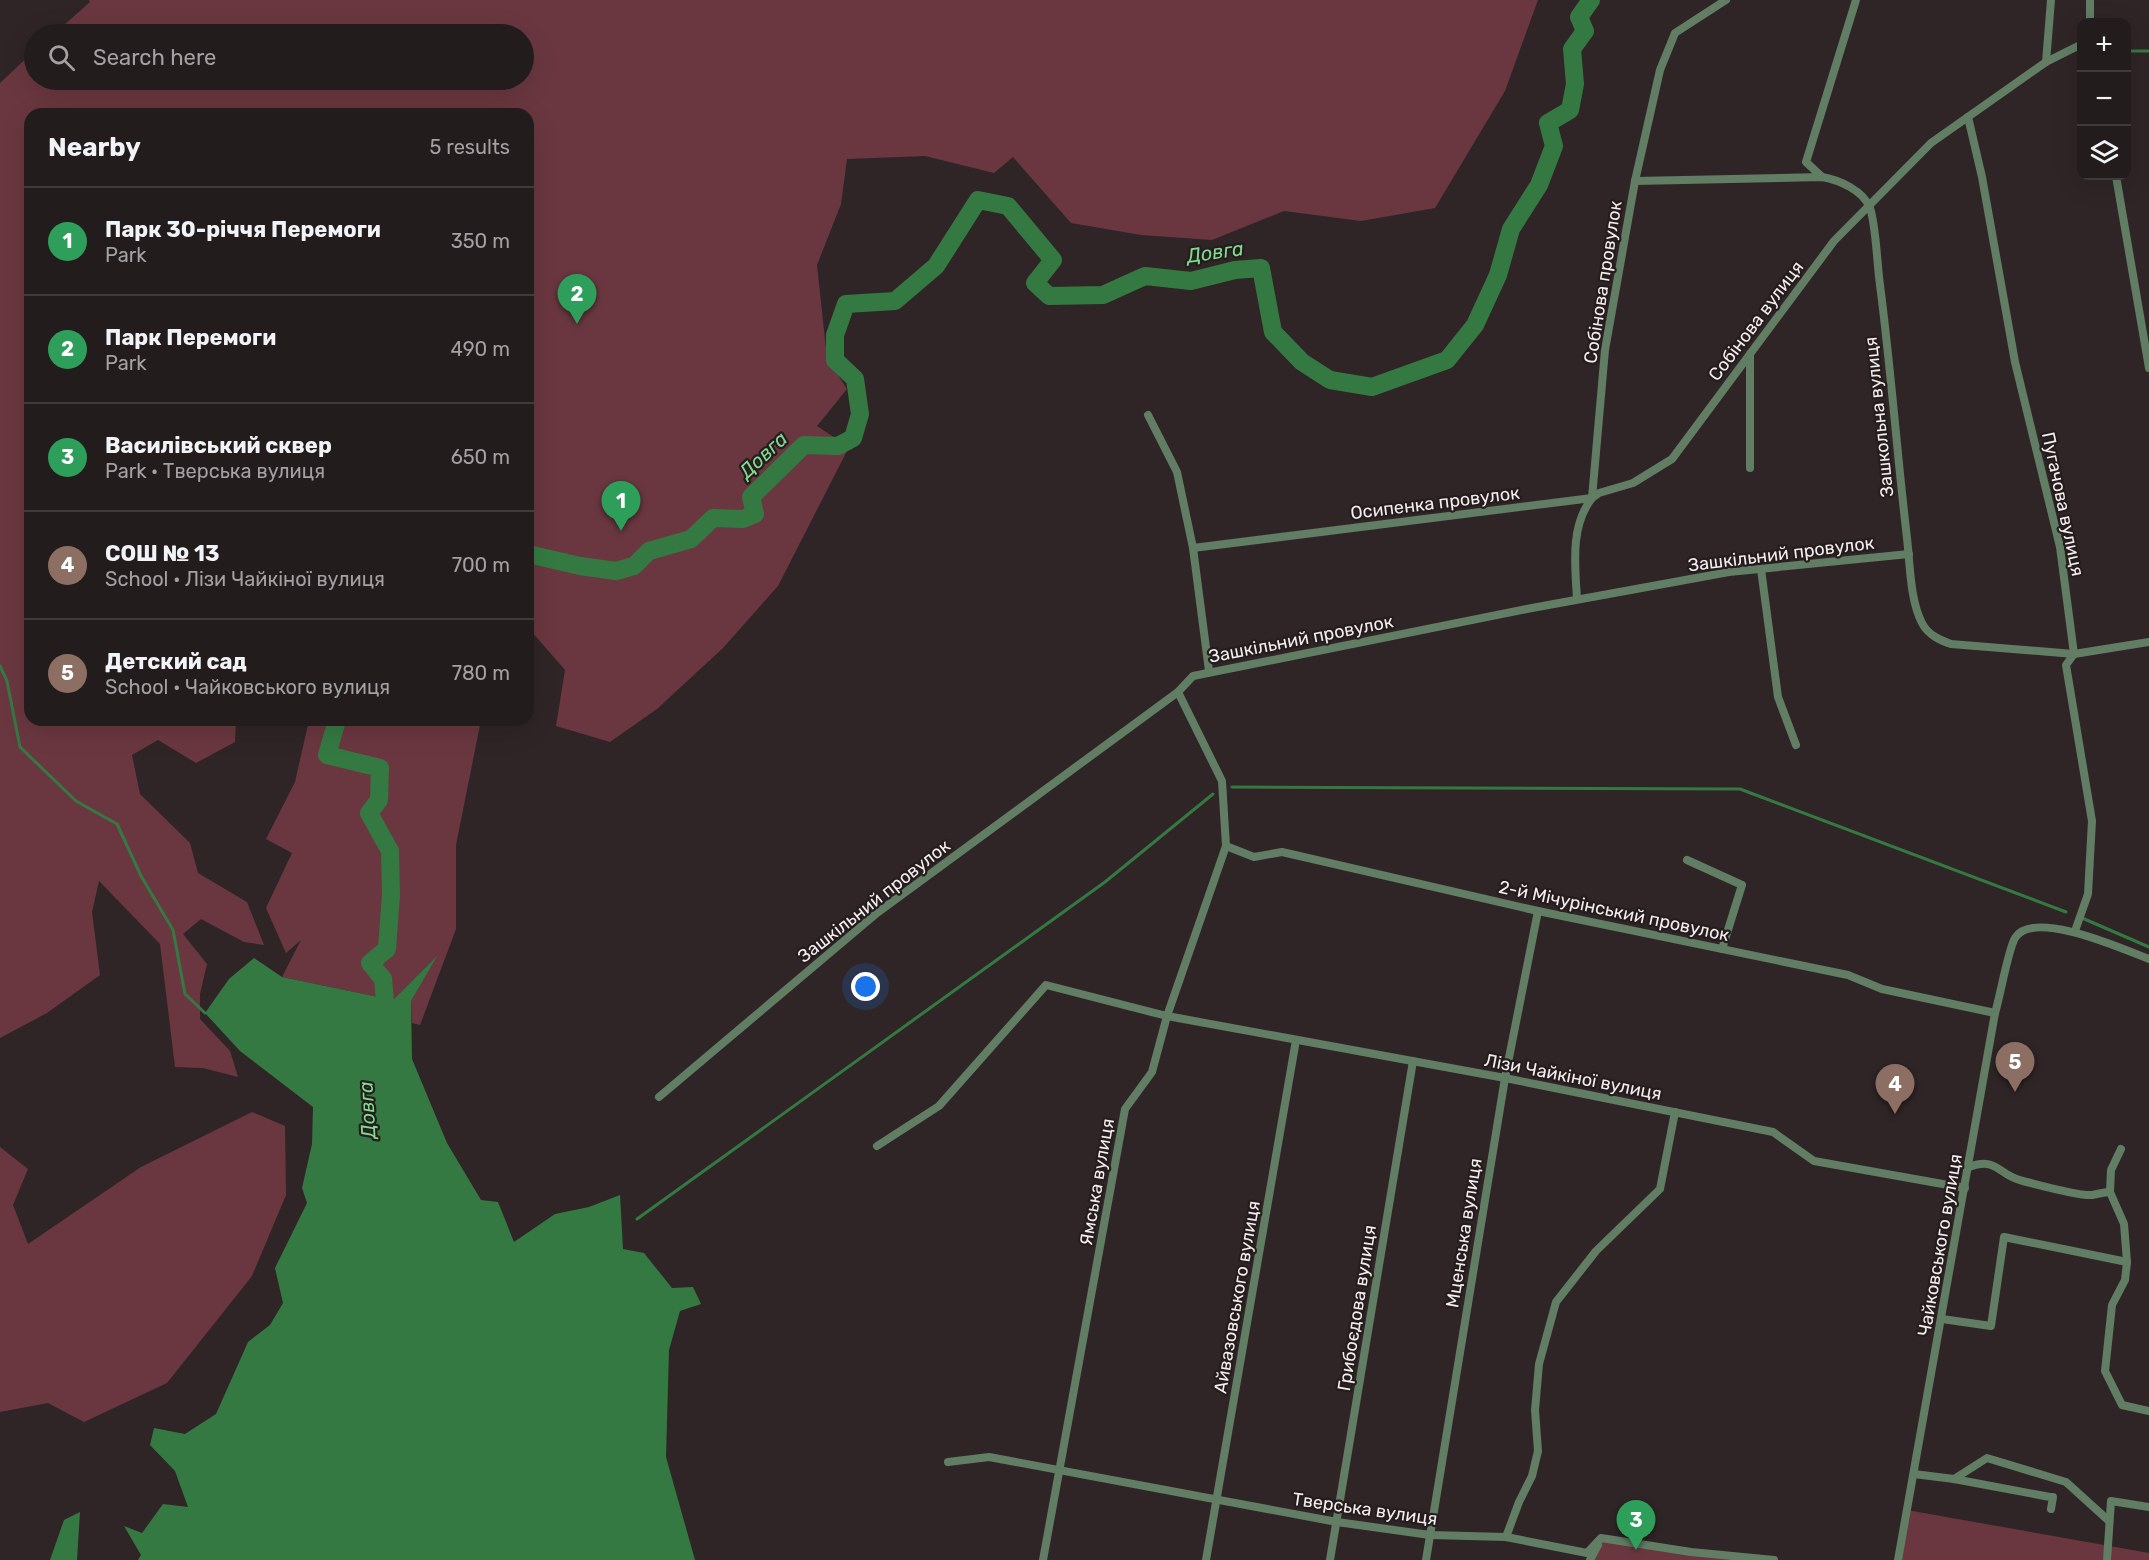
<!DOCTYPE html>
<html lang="en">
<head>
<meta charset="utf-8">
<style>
  :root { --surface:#231c1c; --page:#2b2525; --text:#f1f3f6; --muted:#a3a1a3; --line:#403a3b; --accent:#55d671 }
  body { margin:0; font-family:Rubik,sans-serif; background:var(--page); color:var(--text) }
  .controls { position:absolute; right:18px; top:18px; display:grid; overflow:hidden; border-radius:12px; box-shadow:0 6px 24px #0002 }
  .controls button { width:54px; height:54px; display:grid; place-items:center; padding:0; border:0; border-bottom:2px solid var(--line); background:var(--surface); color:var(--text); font:30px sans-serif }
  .you { position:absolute; left:866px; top:987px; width:21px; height:21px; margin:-15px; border:4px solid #fff; border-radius:50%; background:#1a73e8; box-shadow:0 0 0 9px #1a73e833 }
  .badge { display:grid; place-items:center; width:39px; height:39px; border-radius:50%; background:var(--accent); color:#fff; font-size:20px; font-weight:700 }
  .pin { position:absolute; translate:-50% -50px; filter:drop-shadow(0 2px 3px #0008) }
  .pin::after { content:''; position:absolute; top:32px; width:21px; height:18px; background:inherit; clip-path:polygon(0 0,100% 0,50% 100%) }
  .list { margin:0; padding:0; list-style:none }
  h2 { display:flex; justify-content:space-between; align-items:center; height:78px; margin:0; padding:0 24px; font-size:26px }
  h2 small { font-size:20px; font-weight:400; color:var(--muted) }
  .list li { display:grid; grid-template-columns:39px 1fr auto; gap:18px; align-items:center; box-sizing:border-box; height:108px; padding:0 24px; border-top:2px solid var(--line) }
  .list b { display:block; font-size:22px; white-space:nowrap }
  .list p { margin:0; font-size:20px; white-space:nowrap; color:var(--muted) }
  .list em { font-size:20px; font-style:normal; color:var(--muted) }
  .icon { flex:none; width:33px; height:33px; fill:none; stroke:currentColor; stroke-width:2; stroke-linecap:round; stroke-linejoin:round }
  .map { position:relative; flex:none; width:2149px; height:1560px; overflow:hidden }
  .search { position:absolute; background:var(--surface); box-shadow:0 6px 24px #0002; left:24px; top:24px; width:510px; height:66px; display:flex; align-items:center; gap:15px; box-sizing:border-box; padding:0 21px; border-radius:33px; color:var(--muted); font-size:22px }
  .panel { position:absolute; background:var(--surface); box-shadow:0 6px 24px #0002; left:24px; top:108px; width:510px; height:618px; border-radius:18px }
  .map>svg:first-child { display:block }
  .green { fill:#6a3740 }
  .water { fill:#357942 }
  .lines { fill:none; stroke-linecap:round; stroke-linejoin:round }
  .stream { stroke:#357942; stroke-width:3 }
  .river { stroke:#357942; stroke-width:18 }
  .street { stroke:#617d64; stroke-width:8 }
  .labels { text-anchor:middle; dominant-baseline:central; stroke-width:4.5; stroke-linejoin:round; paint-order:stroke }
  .street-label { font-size:18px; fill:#f4edee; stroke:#251c1d }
  .water-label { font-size:20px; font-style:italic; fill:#7fdb8e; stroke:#251c1d }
</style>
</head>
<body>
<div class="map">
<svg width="2149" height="1560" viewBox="0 0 2149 1560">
  <rect width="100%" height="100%" fill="#2f2526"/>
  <g class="green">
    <polygon points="89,0 1538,0 1505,91 1435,208 1361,221 1284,211 1212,240 1141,235 1071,223 1013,157 994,173 925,156 847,159 841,204 817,265 827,358 847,389 817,426 849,447 778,586 723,648 657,709 610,742 556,726 565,670 531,631 528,633 528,114 30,114 30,720 236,720 235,742 196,763 158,740 132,755 140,794 190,843 198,873 247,902 264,945 244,942 201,919 183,934 207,964 200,994 200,1019 230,1051 238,1077 203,1068 175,1067 160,944 99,881 92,912 100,975 47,1013 0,1038 0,83 34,51 34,80 524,80 524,34 54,34 90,2"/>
    <polygon points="309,720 481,720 456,845 456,929 420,1025 412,1023 411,1001 435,958 393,1000 282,977 301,940 286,953 266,908 292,853 266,839 295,782"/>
    <polygon points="252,1112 285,1126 286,1195 252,1276 167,1383 84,1422 48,1403 0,1412 0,1147 28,1169 13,1205 28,1244 141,1167"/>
    <polygon points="1907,1510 2149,1553 2149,1560 1898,1560"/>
    <polygon points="1601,1538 1763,1560 1591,1560"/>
  </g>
  <g class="water">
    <polygon points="437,956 411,1001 412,1059 447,1143 481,1200 498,1202 514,1242 555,1214 589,1207 620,1195 623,1249 644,1253 672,1288 693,1287 701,1304 680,1311 669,1350 666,1457 695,1560 138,1560 141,1555 124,1526 142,1533 163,1504 188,1507 175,1471 150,1445 154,1428 185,1434 216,1414 248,1342 270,1325 283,1303 275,1268 307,1203 302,1188 312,1144 313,1107 240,1051 205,1013 229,979 254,958 282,977 393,1000"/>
    <polygon points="80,1512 77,1560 50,1560 64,1520"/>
  </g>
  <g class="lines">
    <g class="stream">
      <polyline points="2126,51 2149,51"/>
      <polyline points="0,666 7,681 20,747 76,801 117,824 141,876 173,930 185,994 205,1013"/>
      <polyline points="1232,787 1740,789 2066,912"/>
      <polyline points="2082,918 2149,947"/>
      <polyline points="637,1219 1105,882 1213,794"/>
    </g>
    <g class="river">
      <polyline points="528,554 580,566 616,571 634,566 649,551 691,539 713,518 743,519 755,514 751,497 804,445 838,446 853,438 860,414 855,379 835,360 835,335 846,304 895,301 936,266 978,200 1008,206 1053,260 1035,283 1049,296 1103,295 1145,276 1191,281 1235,270 1261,268 1273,332 1302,362 1330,380 1372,387 1447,360 1475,325 1498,275 1511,229 1539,185 1554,146 1548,123 1570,110 1575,84 1572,49 1585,31 1579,17 1591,0"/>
      <polyline points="337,720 327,755 380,768 379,800 369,813 390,851 391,895 387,949 370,963 383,979 387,1023"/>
    </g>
    <g class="street">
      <polyline points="2090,0 2090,22"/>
      <polyline points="2046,62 2051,0"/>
      <polyline points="1968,117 1982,177 2015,362 2060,547 2074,654 2066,665 2092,821 2088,894 2075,931"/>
      <polyline points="2116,176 2149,368"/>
      <polyline points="1822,177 1806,162 1856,0"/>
      <path d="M 1635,181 L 1822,177 C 1839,180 1863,190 1870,208 C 1876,225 1877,264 1880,285 C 1891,369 1897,454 1907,538 C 1910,564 1910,600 1922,623 C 1928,635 1940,640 1951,644 L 2074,654 L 2149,642"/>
      <polyline points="1148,415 1177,472 1193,548 1209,671"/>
      <polyline points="1750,468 1750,354"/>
      <polyline points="1193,548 1592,498 1599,493 1633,483 1672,459 1834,241 1931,143 2046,62 2082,44"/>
      <polyline points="1761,569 1778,697 1796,745"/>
      <path d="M 1577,599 C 1575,565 1570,526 1592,498 L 1605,350 L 1635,181 L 1660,70 L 1675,33 L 1726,0"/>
      <polyline points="1226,846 1254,857 1282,852 1538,911 1848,975 1882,989 1995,1013"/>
      <polyline points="1687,860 1742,885 1722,949"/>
      <polyline points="659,1097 877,913 1178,692 1193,676 1532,608 1729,572 1909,554"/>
      <polyline points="877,1146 939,1106 1046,985 1167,1016 1505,1078 1773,1132 1814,1161 1965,1188"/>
      <path d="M 1969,1167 C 1998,1156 1998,1176 2023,1181 C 2039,1185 2078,1196 2092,1195 C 2098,1194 2104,1192 2110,1192 L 2124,1224 L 2127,1262"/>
      <polyline points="2110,1192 2111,1170 2121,1149"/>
      <polyline points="1942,1319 1991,1326 2004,1237 2127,1262 2125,1280 2112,1305 2105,1371 2122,1405 2149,1411"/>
      <polyline points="948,1462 989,1457 1337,1522 1430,1535 1506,1537 1587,1553 1601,1538 1691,1552 1774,1560"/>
      <polyline points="1914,1474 1954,1479 2050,1497 2053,1497 2051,1509"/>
      <polyline points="1954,1479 1987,1458 2066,1482 2109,1521"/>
      <polyline points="1506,1537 1519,1502 1532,1476 1538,1451 1535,1410 1539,1364 1556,1302 1596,1251 1660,1189 1675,1112"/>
      <polyline points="1043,1560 1125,1109 1152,1072 1167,1016 1226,846 1222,781 1178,692"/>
      <polyline points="1206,1560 1296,1040"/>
      <polyline points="1330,1560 1413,1061"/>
      <polyline points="1426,1560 1505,1078 1538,911"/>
      <polyline points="1590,1560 1598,1545"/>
      <path d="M 1898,1560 L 1995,1013 C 2000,997 2008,950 2015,938 C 2033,908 2125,950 2149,959"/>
      <polyline points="2107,1560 2111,1501 2149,1507"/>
    </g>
  </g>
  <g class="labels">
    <g class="street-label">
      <text transform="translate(1603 282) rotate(-81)">Собінова провулок</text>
      <text transform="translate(1756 321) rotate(-53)">Собінова вулиця</text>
      <text transform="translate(1879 417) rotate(-96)">Зашкольна вулиця</text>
      <text transform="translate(1435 503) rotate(-7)">Осипенка провулок</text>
      <text transform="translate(2063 504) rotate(78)">Пугачова вулиця</text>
      <text transform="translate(1781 554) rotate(-7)">Зашкільний провулок</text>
      <text transform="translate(1301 639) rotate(-11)">Зашкільний провулок</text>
      <text transform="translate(874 901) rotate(-38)">Зашкільний провулок</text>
      <text transform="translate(1614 911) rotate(12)">2-й Мічурінський провулок</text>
      <text transform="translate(1573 1077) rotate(11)">Лізи Чайкіної вулиця</text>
      <text transform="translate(1097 1182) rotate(-80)">Ямська вулиця</text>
      <text transform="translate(1464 1233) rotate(-81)">Мценська вулиця</text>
      <text transform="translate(1940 1245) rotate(-80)">Чайковського вулиця</text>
      <text transform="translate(1237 1297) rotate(-80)">Айвазовського вулиця</text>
      <text transform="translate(1357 1308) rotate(-81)">Грибоєдова вулиця</text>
      <text transform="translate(1365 1509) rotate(8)">Тверська вулиця</text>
    </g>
    <g class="water-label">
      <text transform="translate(1215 252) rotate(-8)">Довга</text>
      <text transform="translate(763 455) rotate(-43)">Довга</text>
      <text transform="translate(367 1110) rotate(-93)">Довга</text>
    </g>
  </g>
</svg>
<div class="controls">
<button>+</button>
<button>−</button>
<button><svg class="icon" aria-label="layers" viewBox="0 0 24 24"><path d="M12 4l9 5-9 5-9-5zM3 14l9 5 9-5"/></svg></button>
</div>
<div class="you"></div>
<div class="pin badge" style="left:621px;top:531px;background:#2e9e5b">1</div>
<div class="pin badge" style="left:577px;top:324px;background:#2e9e5b">2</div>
<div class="pin badge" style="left:1636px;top:1550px;background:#2e9e5b">3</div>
<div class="pin badge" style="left:1895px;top:1114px;background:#8d6e63">4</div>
<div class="pin badge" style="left:2015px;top:1092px;background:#8d6e63">5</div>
<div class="search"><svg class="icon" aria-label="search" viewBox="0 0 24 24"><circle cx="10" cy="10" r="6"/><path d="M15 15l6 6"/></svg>Search here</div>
<section class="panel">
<h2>Nearby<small>5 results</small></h2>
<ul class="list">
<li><span class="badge" style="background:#2e9e5b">1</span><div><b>Парк 30-річчя Перемоги</b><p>Park</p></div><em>350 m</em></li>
<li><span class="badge" style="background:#2e9e5b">2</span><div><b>Парк Перемоги</b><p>Park</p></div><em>490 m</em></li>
<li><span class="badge" style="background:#2e9e5b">3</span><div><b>Василівський сквер</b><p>Park · Тверська вулиця</p></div><em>650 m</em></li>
<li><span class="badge" style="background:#8d6e63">4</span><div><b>СОШ № 13</b><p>School · Лізи Чайкіної вулиця</p></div><em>700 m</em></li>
<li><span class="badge" style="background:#8d6e63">5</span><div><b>Детский сад</b><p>School · Чайковського вулиця</p></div><em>780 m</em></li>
</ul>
</section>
</div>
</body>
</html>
